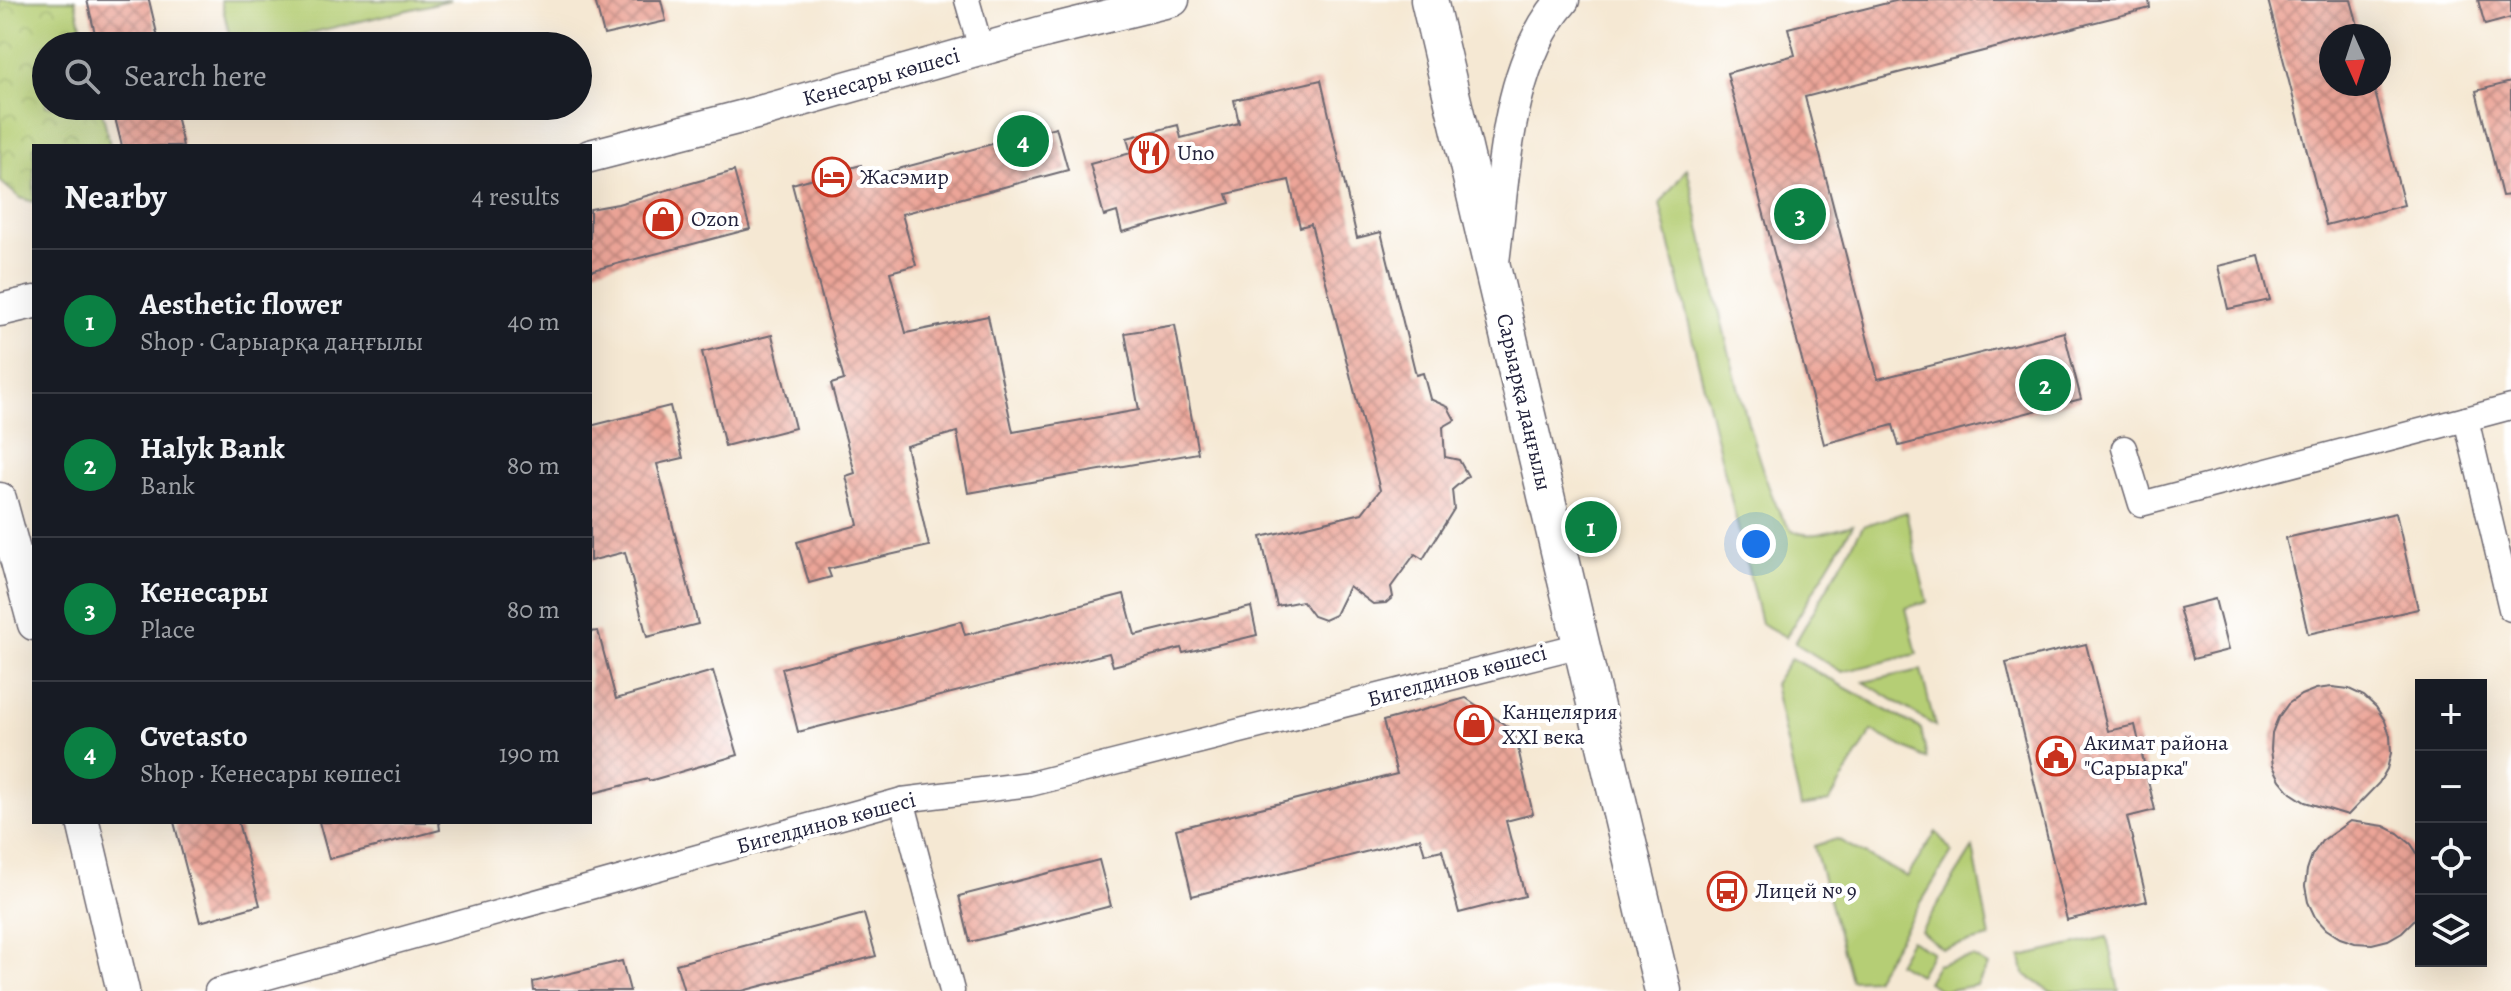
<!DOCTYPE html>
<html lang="en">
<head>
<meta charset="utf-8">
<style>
  :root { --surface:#171b24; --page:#20242c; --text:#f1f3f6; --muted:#9ea1a6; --line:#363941; --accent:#0b8043 }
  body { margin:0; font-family:Alegreya,serif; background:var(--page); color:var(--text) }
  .controls { position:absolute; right:24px; bottom:24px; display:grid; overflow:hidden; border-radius:0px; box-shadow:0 8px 32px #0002 }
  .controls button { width:72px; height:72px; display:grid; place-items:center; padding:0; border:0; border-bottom:2px solid var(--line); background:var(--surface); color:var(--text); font:40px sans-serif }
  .compass { position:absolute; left:2319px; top:24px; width:72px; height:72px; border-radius:50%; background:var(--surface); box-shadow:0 8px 32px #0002; rotate:177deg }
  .you { position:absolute; left:1756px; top:544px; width:28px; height:28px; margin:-20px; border:6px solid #fff; border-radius:50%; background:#1a73e8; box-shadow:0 0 0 12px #1a73e833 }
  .badge { display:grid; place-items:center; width:52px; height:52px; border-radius:50%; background:var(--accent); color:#fff; font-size:26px; font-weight:700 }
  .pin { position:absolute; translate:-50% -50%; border:4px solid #fff; box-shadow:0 2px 8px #0006 }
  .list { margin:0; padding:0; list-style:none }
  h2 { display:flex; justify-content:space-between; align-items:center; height:104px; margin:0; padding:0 32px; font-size:34px }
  h2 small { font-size:26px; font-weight:400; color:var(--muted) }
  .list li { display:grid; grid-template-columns:52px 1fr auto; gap:24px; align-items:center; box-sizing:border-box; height:144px; padding:0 32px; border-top:2px solid var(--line) }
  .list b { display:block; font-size:30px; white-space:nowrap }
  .list p { margin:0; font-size:26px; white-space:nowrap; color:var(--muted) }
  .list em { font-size:26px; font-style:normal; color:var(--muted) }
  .icon { flex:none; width:44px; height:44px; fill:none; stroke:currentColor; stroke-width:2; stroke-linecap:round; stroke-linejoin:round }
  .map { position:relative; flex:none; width:2511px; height:991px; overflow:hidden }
  .search { position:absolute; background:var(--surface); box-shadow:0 8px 32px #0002; left:32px; top:32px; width:560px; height:88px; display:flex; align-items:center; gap:20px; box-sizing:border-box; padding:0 28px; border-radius:44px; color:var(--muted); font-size:30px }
  .panel { position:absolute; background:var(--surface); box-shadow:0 8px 32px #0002; left:32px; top:144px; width:560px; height:680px; border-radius:0px }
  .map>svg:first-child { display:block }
  .grass { fill:#b5ce74; stroke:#6c7858; stroke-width:2 }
  .park { fill:url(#park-crowns); stroke:#6c7858; stroke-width:2 }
  .building { fill:url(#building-cross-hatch) }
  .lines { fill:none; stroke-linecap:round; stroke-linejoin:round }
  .street-casing { stroke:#6c6770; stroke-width:27 }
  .secondary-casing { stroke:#6c6770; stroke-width:35 }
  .primary-casing { stroke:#6c6770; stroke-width:39 }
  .street { stroke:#fff; stroke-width:24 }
  .secondary { stroke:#fff; stroke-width:32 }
  .primary { stroke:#fff; stroke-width:36 }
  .labels { text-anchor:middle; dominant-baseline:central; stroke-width:8; stroke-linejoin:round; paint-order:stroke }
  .street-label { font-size:22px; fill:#22223b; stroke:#fff }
  .poi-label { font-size:22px; fill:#22223b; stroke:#fff; text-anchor:start }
</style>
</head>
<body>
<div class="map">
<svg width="2511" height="991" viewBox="0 0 2511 991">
  <defs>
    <pattern id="park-crowns" width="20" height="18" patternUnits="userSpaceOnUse" patternTransform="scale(2)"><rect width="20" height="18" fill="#b5ce74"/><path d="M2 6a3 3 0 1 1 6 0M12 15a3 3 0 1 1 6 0" fill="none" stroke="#9bb165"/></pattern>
    <pattern id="building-cross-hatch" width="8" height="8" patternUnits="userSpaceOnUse" patternTransform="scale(2)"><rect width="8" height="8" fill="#eca598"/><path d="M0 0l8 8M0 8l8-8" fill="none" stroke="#bf867d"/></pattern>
  </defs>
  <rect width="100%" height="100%" fill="#fff"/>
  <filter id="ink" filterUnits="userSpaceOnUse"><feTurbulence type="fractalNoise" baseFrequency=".0125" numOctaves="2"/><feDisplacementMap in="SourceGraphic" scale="16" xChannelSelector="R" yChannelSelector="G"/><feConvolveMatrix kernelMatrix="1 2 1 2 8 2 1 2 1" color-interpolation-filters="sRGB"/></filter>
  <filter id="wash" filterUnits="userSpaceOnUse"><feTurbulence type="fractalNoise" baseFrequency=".006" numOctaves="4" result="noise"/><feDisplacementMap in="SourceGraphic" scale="32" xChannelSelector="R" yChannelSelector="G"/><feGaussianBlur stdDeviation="1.8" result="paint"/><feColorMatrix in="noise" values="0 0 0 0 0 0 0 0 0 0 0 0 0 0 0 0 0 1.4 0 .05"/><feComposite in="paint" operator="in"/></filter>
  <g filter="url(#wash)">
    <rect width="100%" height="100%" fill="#f5e8d3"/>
    <g class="grass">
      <polygon points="221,0 450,0 255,46 232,46"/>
      <path d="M 1687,168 C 1699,221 1759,513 1794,531 C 1811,540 1836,529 1853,525 L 1786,637 L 1761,623 L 1660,204 Z"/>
      <polygon points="1906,512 1927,602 1906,608 1917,654 1842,672 1795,643 1863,526"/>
      <polygon points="1791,658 1921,729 1927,759 1872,731 1829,802 1801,807 1774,684"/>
      <polygon points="1921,670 1935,726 1864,682"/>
      <polygon points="1936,832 1952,852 1874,979 1851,980 1814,846 1837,839 1907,877"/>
      <polygon points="1973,848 1990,938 1942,949 1921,931"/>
      <polygon points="2107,937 2119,991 2050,991 2024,974 2021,957"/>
      <polygon points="1910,940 1932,952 1919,975 1897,963"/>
      <polygon points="1973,957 1988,966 1977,985 1943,991 1927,982 1937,965"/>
    </g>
    <polygon class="park" points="0,0 75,0 86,46 46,46 46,106 101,106 110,146 34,146 34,202 20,198 0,181"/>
    <g id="blocks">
      <g class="building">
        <polygon points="87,0 149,0 160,46 98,46"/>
        <polygon points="595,0 661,0 666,21 604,35"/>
        <polygon points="1899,0 2149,0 2150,8 1805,97 1878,379 2064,332 2081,399 1899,446 1893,425 1824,444 1727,73 1795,55 1788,28"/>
        <polygon points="2268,0 2351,0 2361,36 2331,36 2331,84 2373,84 2404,205 2326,225"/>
        <polygon points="2478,0 2511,0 2511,18 2485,25"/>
        <polygon points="1321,80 1357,238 1381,232 1416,375 1423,373 1430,399 1448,407 1455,420 1443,427 1445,457 1459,460 1468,476 1452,490 1454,509 1423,559 1415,554 1391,587 1393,597 1386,603 1373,604 1349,586 1335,615 1324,620 1313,616 1302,601 1277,606 1261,537 1362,513 1380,490 1311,224 1300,227 1289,180 1227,194 1230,203 1122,232 1117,212 1104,216 1090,164 1131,153 1127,138 1178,125 1181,138 1239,123 1234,100"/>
        <polygon points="2511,82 2511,195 2502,196 2476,91"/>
        <polygon points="112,106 174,106 183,146 122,146"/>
        <polygon points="1056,127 1068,170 902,214 916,265 890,272 906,333 988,316 1013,432 1139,410 1125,333 1175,325 1198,453 968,493 957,432 906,446 929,546 828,569 831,577 809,583 797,542 858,525 846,476 855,473 831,384 844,380 792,184 861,165 864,178"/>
        <polygon points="734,171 750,229 590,271 590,209 618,204"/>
        <polygon points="2259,256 2270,300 2228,309 2218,266"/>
        <polygon points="772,335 795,428 725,446 702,352"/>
        <polygon points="670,406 683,458 657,464 698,624 647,637 625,552 590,561 590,426"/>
        <polygon points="2396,513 2418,609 2308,634 2286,538"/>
        <polygon points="1124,594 1135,635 1251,607 1257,635 1183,653 1181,648 1113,666 1109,653 798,732 782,668 961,621 965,635"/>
        <polygon points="2215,599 2228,650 2193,659 2179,608"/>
        <polygon points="598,631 616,699 713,671 738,755 649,781 648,779 590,794 590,632"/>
        <polygon points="2086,644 2108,731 2135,725 2155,810 2127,817 2147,901 2067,920 2006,663"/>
        <polygon points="2332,687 2349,689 2364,696 2376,707 2385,721 2390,736 2391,753 2387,769 2379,783 2348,815 2305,802 2291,793 2280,780 2273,766 2271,749 2272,733 2278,718 2288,704 2301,695 2316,689"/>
        <polygon points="1466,698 1514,731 1533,814 1506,821 1525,896 1459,913 1442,850 1425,854 1420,838 1192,896 1176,829 1397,774 1383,721"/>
        <polygon points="2350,821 2384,826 2398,833 2411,844 2421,859 2421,907 2414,920 2402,932 2388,940 2372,944 2355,943 2340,938 2326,929 2315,917 2308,902 2305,886 2307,870 2312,855 2322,841"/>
        <polygon points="174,822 238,822 260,905 200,922"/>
        <polygon points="319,822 439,822 440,830 329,859"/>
        <polygon points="1099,860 1111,906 970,942 959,896"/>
        <polygon points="864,914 876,956 742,991 684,991 676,964"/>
        <polygon points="622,961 630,991 534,991 533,982"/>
      </g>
    </g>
  </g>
  <g filter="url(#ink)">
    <use href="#blocks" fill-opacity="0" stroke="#6c6770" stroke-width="2"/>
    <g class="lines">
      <g class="street-casing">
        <g id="street">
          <polyline points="967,0 981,49"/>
          <polyline points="2466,419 2511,407"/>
          <polyline points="2124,448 2141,504 2466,419 2511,609"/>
          <polyline points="902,800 952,991"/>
          <polyline points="217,991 902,800 1030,784 1581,645"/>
        </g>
      </g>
      <g class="secondary-casing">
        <g id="secondary">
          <polyline points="590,156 756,113 1047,31 1173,0"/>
          <path d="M 1493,262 C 1504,179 1505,65 1563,0"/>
          <polyline points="0,310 34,302"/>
          <polyline points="0,499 34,624"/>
          <polyline points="83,822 123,991"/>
        </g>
      </g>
      <g class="primary-casing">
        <polyline id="primary" points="1429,0 1663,991"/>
      </g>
      <use href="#street" class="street"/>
      <use href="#secondary" class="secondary"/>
      <use href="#primary" class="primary"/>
    </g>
  </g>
  <defs>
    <g id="restaurant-ring" transform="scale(2)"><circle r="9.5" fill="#fff" stroke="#c8321e" stroke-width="1.5"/><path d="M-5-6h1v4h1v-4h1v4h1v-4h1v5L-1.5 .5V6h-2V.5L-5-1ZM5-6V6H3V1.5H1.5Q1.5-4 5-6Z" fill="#c8321e"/></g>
    <g id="hotel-ring" transform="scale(2)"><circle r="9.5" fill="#fff" stroke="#c8321e" stroke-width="1.5"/><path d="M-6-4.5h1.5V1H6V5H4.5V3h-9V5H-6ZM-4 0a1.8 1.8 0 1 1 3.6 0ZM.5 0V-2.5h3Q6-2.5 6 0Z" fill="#c8321e"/></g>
    <g id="shop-ring" transform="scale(2)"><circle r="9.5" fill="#fff" stroke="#c8321e" stroke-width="1.5"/><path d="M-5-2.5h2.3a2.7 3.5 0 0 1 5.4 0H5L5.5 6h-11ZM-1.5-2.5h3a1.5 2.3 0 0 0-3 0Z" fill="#c8321e"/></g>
    <g id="civic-ring" transform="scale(2)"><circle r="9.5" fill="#fff" stroke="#c8321e" stroke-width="1.5"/><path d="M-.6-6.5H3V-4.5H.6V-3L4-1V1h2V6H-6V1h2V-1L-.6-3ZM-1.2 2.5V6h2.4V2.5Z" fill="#c8321e"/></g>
    <g id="bus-ring" transform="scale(2)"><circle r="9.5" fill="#fff" stroke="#c8321e" stroke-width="1.5"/><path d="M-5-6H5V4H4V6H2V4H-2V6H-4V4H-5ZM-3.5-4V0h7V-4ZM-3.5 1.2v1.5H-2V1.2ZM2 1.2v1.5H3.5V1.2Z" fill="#c8321e"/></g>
  </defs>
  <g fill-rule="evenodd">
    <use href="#restaurant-ring" x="1149" y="153"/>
    <use href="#hotel-ring" x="832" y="177"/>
    <use href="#shop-ring" x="663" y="219"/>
    <use href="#shop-ring" x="1474" y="725"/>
    <use href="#civic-ring" x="2056" y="756"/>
    <use href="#bus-ring" x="1727" y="891"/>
  </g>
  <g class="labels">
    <g class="street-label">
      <text transform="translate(881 77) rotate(-16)">Кенесары көшесі</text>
      <text transform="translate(1524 402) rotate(77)">Сарыарқа даңғылы</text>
      <text transform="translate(1457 676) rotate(-15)">Бигелдинов көшесі</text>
      <text transform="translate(826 823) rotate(-15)">Бигелдинов көшесі</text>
    </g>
    <g class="poi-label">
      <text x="1177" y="153">Uno</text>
      <text x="860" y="177">Жасэмир</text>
      <text x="691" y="219">Ozon</text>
      <text x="1502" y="712">Канцелярия<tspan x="1502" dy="25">XXI века</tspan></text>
      <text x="2084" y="743">Акимат района<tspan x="2084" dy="25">"Сарыарка"</tspan></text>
      <text x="1755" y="891">Лицей № 9</text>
    </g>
  </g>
</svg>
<div class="controls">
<button>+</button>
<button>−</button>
<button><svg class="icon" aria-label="locate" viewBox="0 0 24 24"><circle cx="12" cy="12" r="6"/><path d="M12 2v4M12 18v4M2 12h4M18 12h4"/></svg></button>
<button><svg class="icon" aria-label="layers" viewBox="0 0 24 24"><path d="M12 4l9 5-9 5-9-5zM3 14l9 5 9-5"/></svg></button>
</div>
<svg class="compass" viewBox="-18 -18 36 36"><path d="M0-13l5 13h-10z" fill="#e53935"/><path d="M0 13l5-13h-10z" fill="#9ea1a6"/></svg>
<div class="you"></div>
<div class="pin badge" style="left:1591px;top:527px">1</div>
<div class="pin badge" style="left:2045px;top:385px">2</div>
<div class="pin badge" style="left:1800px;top:214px">3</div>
<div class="pin badge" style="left:1023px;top:141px">4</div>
<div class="search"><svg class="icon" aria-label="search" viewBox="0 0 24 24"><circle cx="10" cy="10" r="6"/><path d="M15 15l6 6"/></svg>Search here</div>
<section class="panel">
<h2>Nearby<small>4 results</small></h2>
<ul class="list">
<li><span class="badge">1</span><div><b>Aesthetic flower</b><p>Shop · Сарыарқа даңғылы</p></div><em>40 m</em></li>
<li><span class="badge">2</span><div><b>Halyk Bank</b><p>Bank</p></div><em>80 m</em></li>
<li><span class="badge">3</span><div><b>Кенесары</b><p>Place</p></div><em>80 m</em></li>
<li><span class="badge">4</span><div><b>Cvetasto</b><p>Shop · Кенесары көшесі</p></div><em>190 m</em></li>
</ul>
</section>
</div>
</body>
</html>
